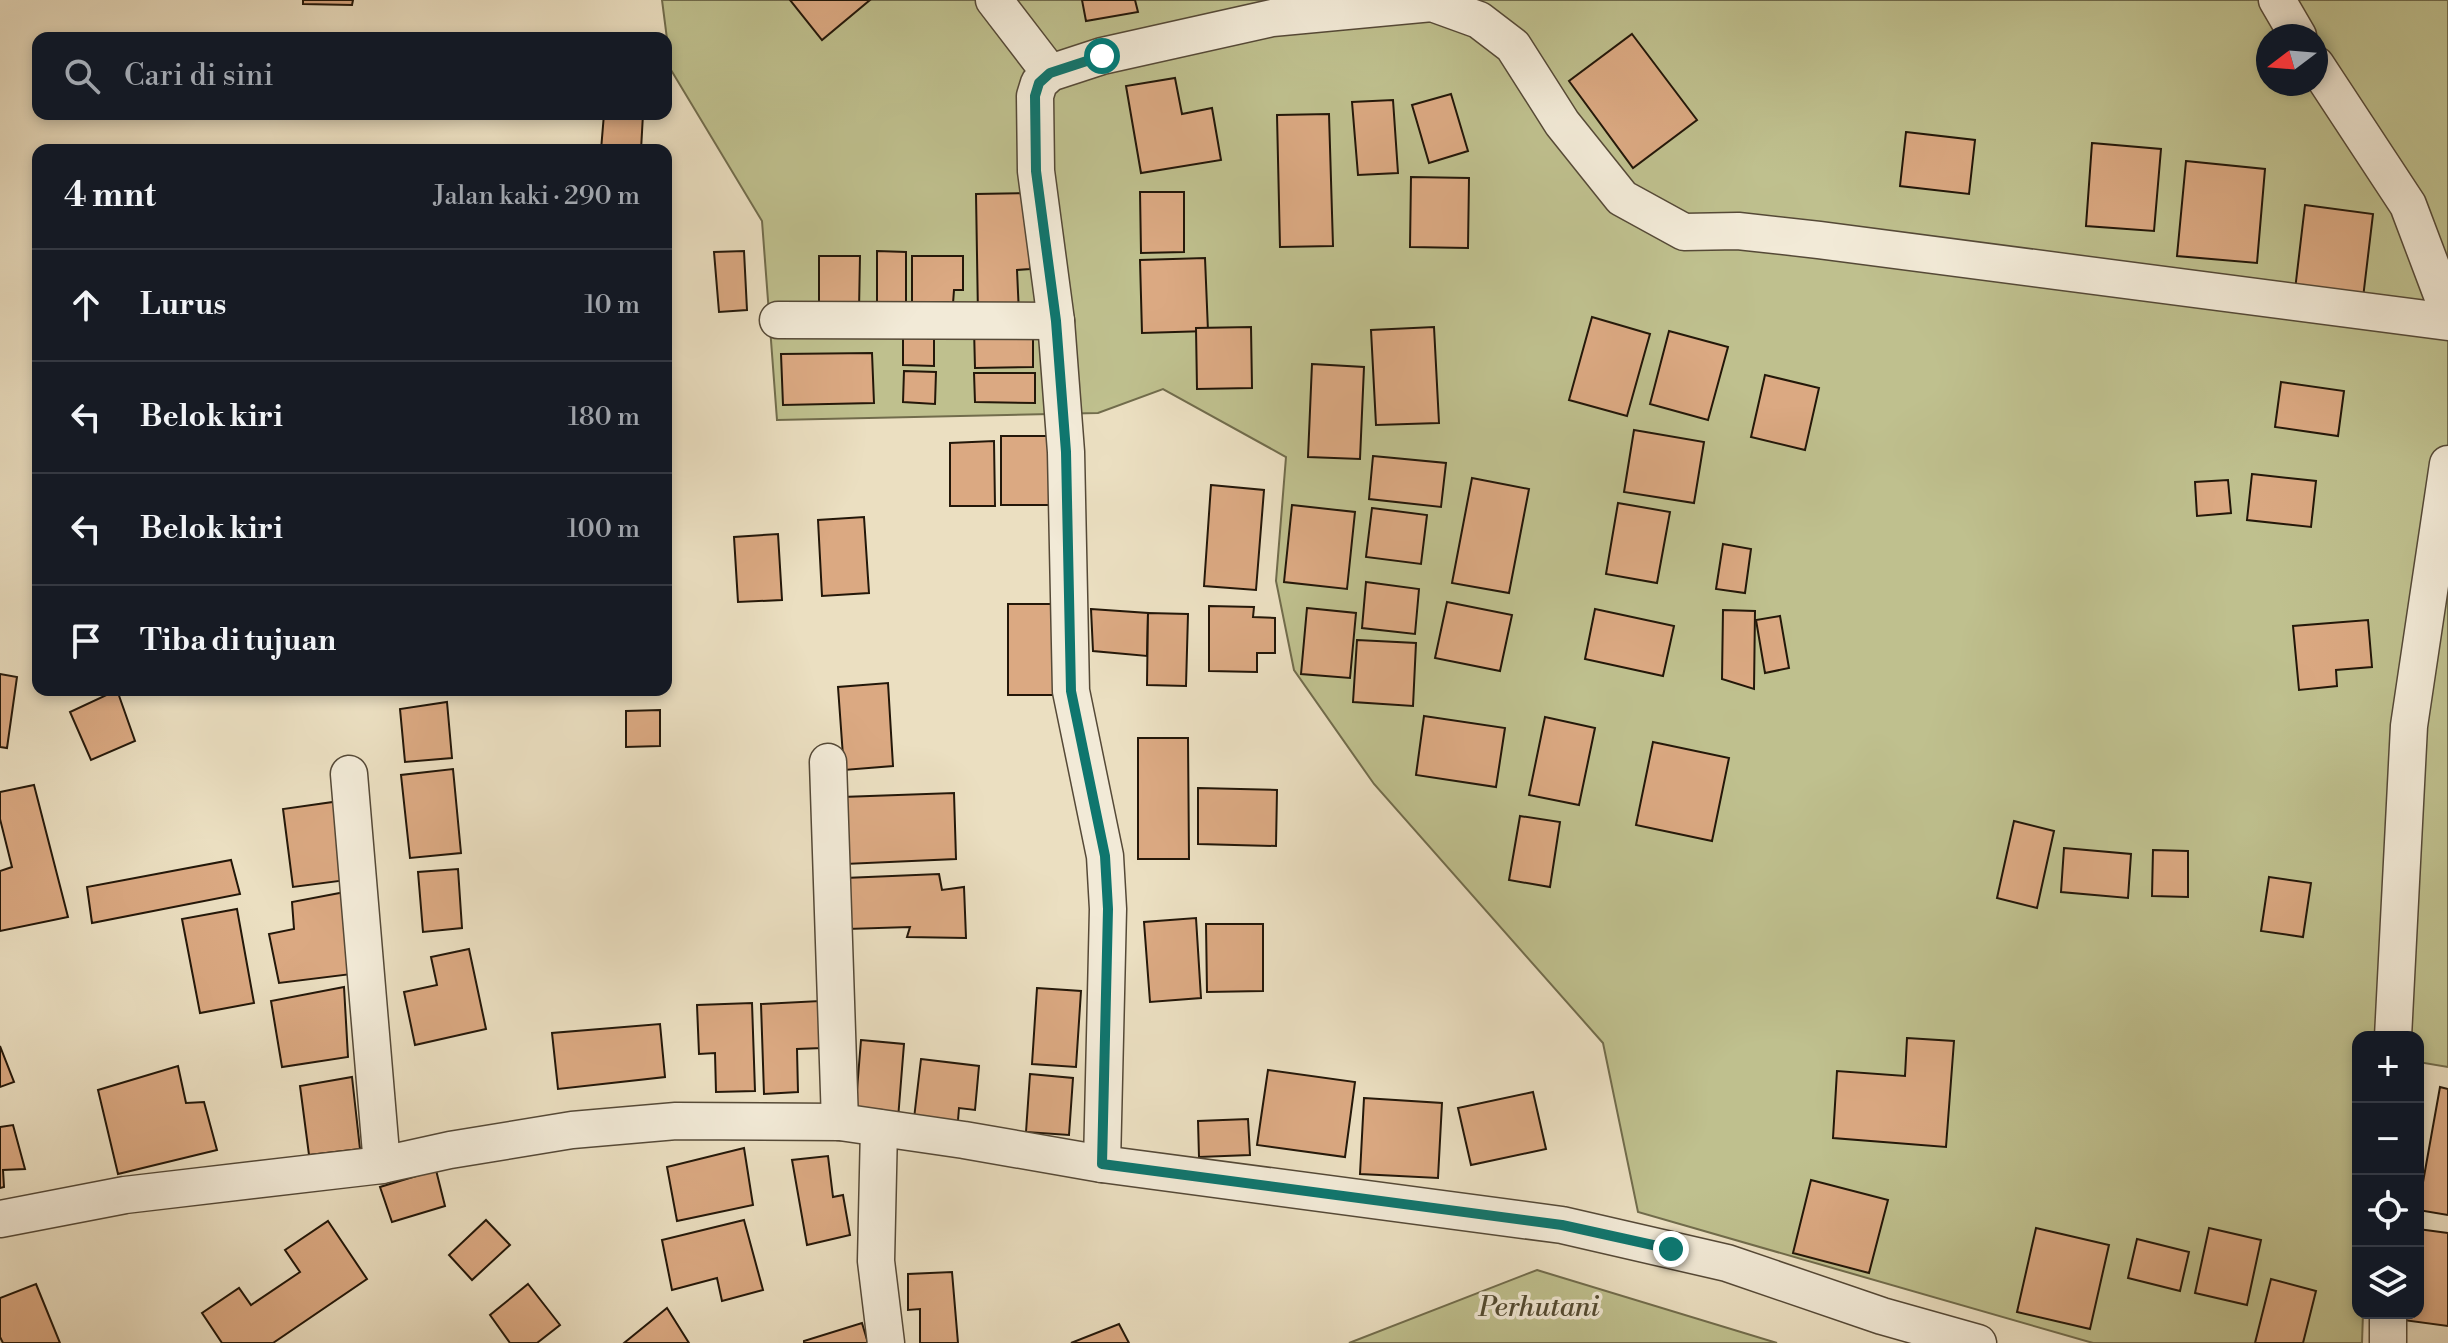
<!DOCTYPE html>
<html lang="id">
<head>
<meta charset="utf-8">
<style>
  :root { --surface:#171b24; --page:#20242c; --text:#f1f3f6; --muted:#9ea1a6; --line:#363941 }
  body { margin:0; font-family:"Libre Bodoni",serif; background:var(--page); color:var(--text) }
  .controls { position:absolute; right:24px; bottom:24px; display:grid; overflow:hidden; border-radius:16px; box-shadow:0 4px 12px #0003 }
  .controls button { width:72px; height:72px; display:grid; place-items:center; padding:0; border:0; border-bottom:2px solid var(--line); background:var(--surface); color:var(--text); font:40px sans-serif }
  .compass { position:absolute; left:2256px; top:24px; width:72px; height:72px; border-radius:50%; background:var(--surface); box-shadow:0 4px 12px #0003; rotate:254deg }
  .stop { position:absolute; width:24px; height:24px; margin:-18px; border:6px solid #0f766e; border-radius:50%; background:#fff }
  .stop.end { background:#0f766e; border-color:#fff; box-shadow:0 2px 8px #0008 }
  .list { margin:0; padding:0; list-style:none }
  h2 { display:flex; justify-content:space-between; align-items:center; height:104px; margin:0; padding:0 32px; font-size:34px }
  h2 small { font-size:26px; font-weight:400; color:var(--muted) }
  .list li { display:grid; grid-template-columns:52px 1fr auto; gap:24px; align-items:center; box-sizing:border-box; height:112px; padding:0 32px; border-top:2px solid var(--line) }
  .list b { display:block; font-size:30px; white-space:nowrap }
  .list em { font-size:26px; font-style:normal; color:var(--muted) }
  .icon { flex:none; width:44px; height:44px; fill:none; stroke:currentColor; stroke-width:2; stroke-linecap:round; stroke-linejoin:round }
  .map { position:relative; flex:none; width:2448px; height:1343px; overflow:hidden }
  .search { position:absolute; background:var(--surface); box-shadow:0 4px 12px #0003; left:32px; top:32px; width:640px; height:88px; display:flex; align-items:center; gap:20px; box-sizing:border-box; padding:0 28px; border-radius:16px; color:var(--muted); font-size:30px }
  .panel { position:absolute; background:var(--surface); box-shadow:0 4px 12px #0003; left:32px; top:144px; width:640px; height:552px; border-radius:16px }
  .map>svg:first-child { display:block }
  .green { fill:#bfc08e; stroke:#716c4c; stroke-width:2; fill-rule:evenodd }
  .building { fill:#dba982; stroke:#231709; stroke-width:2 }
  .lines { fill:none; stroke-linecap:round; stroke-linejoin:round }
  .minor-casing { stroke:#554937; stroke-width:39 }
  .minor { stroke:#f2ead7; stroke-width:36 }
  .route { stroke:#0f766e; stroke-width:10 }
  .labels { text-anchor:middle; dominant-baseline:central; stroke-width:7; stroke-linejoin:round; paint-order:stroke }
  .park-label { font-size:28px; font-style:italic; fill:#524a31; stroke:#f2ead7 }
</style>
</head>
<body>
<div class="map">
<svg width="2448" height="1343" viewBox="0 0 2448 1343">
  <rect width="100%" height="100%" fill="#ebdfc1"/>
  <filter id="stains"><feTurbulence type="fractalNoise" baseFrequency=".0025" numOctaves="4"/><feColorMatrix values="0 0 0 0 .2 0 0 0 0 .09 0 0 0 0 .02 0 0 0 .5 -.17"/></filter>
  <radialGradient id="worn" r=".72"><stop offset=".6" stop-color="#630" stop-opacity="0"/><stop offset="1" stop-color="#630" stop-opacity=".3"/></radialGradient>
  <g class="green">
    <path d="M 662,0 L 2448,0 L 2448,1067 L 2418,1062 L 2418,1037 L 2358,1037 L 2358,1313 L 2363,1313 L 2362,1343 L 2093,1343 L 1638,1212 L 1603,1043 L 1374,784 L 1294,670 L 1276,581 L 1286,457 L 1163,389 L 1098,413 L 777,420 L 762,221 L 671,70 ZM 2268,36 L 2316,36 L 2316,84 L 2268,84 Z"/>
    <polygon points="1537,1270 1777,1343 1349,1343"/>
  </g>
  <g class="building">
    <polygon points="303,0 353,0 352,5 303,4"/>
    <polygon points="790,0 870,0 822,40"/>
    <polygon points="1082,0 1135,0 1138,12 1086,21"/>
    <polygon points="1632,34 1697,120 1633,168 1569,81"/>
    <polygon points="1175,78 1182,114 1212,108 1221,160 1141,173 1126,86"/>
    <polygon points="1451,94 1468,151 1429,163 1412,105"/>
    <polygon points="1393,100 1398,173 1358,175 1352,102"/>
    <polygon points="604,114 643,114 641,150 601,150"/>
    <polygon points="1329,114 1333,246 1280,247 1277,115"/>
    <polygon points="1906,132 1975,140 1969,194 1900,186"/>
    <polygon points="2092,143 2161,149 2154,231 2086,226"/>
    <polygon points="2186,161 2265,169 2257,263 2177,256"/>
    <polygon points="1411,177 1469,178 1468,248 1410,247"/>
    <polygon points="1140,192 1184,192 1184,252 1141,253"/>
    <polygon points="1029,193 1030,269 1017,270 1019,314 978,315 976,194"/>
    <polygon points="2305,205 2373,214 2363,298 2295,290"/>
    <polygon points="744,251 747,310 719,312 714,252"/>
    <polygon points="877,251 906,252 906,305 877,305"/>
    <polygon points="819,256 860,256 859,310 819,310"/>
    <polygon points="912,256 963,256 963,290 954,290 953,304 912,305"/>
    <polygon points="1205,258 1208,331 1142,333 1140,260"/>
    <polygon points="1592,317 1650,334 1627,416 1569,400"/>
    <polygon points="903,326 934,326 934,366 903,365"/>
    <polygon points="1033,327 1033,367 975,368 974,329"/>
    <polygon points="1251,327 1252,388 1197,389 1196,328"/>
    <polygon points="1434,327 1439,423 1376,425 1371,330"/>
    <polygon points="1669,331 1728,347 1708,420 1650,404"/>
    <polygon points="872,353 874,403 783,405 781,354"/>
    <polygon points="1312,364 1364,367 1360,459 1308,457"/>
    <polygon points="904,371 936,372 935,404 903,402"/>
    <polygon points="974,373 1035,373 1035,403 975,402"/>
    <polygon points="1765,375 1819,388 1805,450 1751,437"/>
    <polygon points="2281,382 2344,391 2338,436 2275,427"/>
    <polygon points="1634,430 1704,442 1694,503 1624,492"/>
    <rect x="1001" y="436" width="54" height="69"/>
    <polygon points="994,441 995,506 950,506 950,443"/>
    <polygon points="1373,456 1446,463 1441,507 1369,499"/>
    <polygon points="2252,474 2316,481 2311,527 2247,520"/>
    <polygon points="1472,478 1529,489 1509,593 1452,583"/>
    <polygon points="2228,480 2231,513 2197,516 2195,482"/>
    <polygon points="1211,485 1264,490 1256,590 1204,586"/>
    <polygon points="1618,503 1670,512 1657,583 1606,574"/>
    <polygon points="1292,505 1355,512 1347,589 1284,582"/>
    <polygon points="1372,508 1427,515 1421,564 1366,557"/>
    <polygon points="864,517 869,593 822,596 818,520"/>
    <polygon points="778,534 782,600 738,602 734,537"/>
    <polygon points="1723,544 1751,549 1745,593 1716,589"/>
    <polygon points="1366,582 1419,589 1415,634 1362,628"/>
    <polygon points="1447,602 1512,615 1500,671 1435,658"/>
    <rect x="1008" y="604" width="48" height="91"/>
    <polygon points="1209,606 1254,607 1253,617 1275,618 1275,653 1257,653 1257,672 1209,671"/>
    <polygon points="1307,608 1356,613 1350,678 1301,674"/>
    <polygon points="1091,609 1148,613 1147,656 1093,651"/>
    <polygon points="1595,609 1674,626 1663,676 1585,659"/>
    <polygon points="1723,610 1755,611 1754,689 1722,679"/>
    <polygon points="1148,613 1188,614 1186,686 1147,685"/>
    <polygon points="1780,616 1789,668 1765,673 1756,620"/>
    <polygon points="2368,620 2372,667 2336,670 2337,686 2299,690 2293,626"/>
    <polygon points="1357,640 1416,643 1413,706 1353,702"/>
    <polygon points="0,674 17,677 7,748 0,747"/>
    <polygon points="888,683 893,766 844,770 838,687"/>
    <polygon points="117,690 135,741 91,760 70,712"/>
    <polygon points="447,702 452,758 405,762 400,709"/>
    <polygon points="660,710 660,746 626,747 626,711"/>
    <polygon points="1424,716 1505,728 1496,787 1416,775"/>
    <polygon points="1545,717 1595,728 1579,805 1529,795"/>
    <polygon points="1138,738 1188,738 1189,859 1138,859"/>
    <polygon points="1653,742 1729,758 1712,841 1636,825"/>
    <polygon points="453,769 461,853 410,858 401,775"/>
    <polygon points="34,785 68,917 0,931 0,871 12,867 0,819 0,792"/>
    <polygon points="1198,788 1277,790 1276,846 1198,844"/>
    <polygon points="954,793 956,859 845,864 842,797"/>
    <polygon points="340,801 347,880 293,887 283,809"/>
    <polygon points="1520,816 1560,822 1550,887 1509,880"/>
    <polygon points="2014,821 2054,831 2037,908 1997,898"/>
    <polygon points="2064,848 2131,854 2128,898 2061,892"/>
    <polygon points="2153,850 2188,851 2188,897 2152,896"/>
    <polygon points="231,860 240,894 92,923 87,887"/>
    <polygon points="458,869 462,928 423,932 418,872"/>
    <polygon points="939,874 942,890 964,887 966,938 907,937 910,927 847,929 845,878"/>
    <polygon points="2269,877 2311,883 2303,937 2261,931"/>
    <polygon points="345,892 352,974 279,983 269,934 294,929 292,902"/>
    <polygon points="237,909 254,1003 200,1013 182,919"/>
    <polygon points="1196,918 1201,998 1150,1002 1144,922"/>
    <polygon points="1206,924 1263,924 1263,991 1207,992"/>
    <polygon points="469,949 486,1029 415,1045 404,992 437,985 431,957"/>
    <polygon points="344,987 348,1057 282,1067 271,1001"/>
    <polygon points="1037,988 1081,991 1076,1067 1032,1064"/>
    <polygon points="820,1001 822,1048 797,1049 798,1092 764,1094 761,1004"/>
    <polygon points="752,1003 755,1091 716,1092 715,1053 699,1054 697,1005"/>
    <polygon points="660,1024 665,1077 558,1089 552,1033"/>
    <polygon points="1907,1038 1954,1041 1946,1147 1833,1138 1837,1071 1905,1076"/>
    <polygon points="861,1040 904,1044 898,1119 855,1115"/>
    <polygon points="0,1046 14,1082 0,1087"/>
    <polygon points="921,1059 979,1066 975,1110 959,1108 957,1132 913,1127"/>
    <polygon points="178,1066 186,1103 204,1102 217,1150 118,1174 98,1090"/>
    <polygon points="1268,1070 1355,1082 1345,1157 1257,1145"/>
    <polygon points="1030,1074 1073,1078 1069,1135 1026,1132"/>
    <polygon points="352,1077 360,1149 309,1155 300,1086"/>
    <polygon points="2440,1087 2448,1089 2448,1215 2418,1210"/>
    <polygon points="1533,1092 1546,1149 1471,1165 1458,1108"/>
    <polygon points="1364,1098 1442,1103 1438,1178 1360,1174"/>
    <polygon points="1248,1119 1250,1155 1199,1157 1198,1121"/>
    <polygon points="13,1125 25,1169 3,1170 4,1187 0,1188 0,1127"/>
    <polygon points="744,1148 753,1205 677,1221 667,1167"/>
    <polygon points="828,1156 833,1197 843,1195 850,1235 807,1245 792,1160"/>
    <polygon points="436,1170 445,1206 392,1222 380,1187"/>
    <polygon points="1811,1180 1888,1200 1869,1273 1793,1253"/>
    <polygon points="486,1220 510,1245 472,1280 449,1255"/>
    <polygon points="744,1220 763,1290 722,1301 717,1278 672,1290 662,1240"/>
    <polygon points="328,1221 367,1279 273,1343 222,1343 202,1313 239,1288 251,1305 300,1272 285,1250"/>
    <polygon points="2036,1228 2109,1245 2090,1329 2017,1312"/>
    <polygon points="2209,1228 2261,1240 2247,1305 2195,1293"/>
    <polygon points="2418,1229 2448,1233 2448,1326 2403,1320 2404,1313 2418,1313"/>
    <polygon points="2137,1239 2189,1252 2180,1291 2128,1278"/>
    <polygon points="952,1272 958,1343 920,1343 920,1309 908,1310 908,1274"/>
    <polygon points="2271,1279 2316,1291 2303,1343 2255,1343"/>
    <polygon points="36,1284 60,1343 3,1343 0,1337 0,1298"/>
    <polygon points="528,1284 560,1325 537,1343 510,1343 490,1315"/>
    <polygon points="667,1308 689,1343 624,1343"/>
    <polygon points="862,1323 868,1343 804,1343 804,1341"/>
    <polygon points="1119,1324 1129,1343 1071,1343"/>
  </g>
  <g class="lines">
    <g class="minor-casing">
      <g id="minor">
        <polyline points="994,0 1050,73"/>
        <polyline points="2277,0 2298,36"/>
        <polyline points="2316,65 2408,205 2448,311"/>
        <polyline points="778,320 1056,321"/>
        <polyline points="828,762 840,1122"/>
        <polyline points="349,774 382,1165"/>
        <polyline points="2393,1037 2409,726 2448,464"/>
        <polyline points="879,1128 876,1261 886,1343"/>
        <polyline points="1102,1164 1108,909 1105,856 1071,691 1066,452 1056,321 1036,171 1035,96 1039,83 1050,73 1102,56 1272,18 1432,3 1479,20 1513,46 1562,123 1622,198 1684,232 1738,231 1819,240 2448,322"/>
        <polyline points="0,1219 125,1195 382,1165 450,1150 572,1130 676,1121 840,1122 964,1140 1102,1164 1562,1225 1727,1263 1882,1316 1978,1343"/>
        <polyline points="2388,1343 2388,1313"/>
      </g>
    </g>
    <use href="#minor" class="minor"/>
  </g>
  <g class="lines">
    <polyline class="route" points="1102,56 1050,73 1039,83 1035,96 1036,171 1056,321 1066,452 1071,691 1105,856 1108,909 1102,1164 1562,1225 1671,1249"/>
  </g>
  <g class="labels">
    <g class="park-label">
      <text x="1539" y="1307">Perhutani</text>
    </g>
  </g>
  <rect width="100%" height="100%" filter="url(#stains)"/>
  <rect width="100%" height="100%" fill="url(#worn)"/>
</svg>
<div class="controls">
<button>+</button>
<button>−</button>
<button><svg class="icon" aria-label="locate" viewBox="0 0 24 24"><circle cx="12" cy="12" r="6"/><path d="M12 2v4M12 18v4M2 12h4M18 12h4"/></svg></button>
<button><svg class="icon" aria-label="layers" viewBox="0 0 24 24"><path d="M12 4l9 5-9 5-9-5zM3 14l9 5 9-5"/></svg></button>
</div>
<svg class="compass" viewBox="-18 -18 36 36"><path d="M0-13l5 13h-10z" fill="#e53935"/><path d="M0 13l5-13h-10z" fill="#9ea1a6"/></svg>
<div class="stop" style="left:1102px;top:56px"></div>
<div class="stop end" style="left:1671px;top:1249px"></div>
<div class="search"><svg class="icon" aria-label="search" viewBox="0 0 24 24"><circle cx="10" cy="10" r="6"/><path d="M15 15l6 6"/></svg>Cari di sini</div>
<section class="panel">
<h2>4 mnt<small>Jalan kaki · 290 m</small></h2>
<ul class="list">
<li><svg class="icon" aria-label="ahead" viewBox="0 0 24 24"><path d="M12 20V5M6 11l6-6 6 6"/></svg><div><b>Lurus</b></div><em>10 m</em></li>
<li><svg class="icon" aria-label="left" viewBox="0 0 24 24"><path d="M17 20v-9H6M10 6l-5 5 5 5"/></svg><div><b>Belok kiri</b></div><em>180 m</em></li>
<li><svg class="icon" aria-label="left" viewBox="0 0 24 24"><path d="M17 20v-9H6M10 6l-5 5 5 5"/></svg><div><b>Belok kiri</b></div><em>100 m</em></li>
<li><svg class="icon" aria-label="arrive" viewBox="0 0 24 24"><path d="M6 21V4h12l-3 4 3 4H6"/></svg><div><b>Tiba di tujuan</b></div></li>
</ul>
</section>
</div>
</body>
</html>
